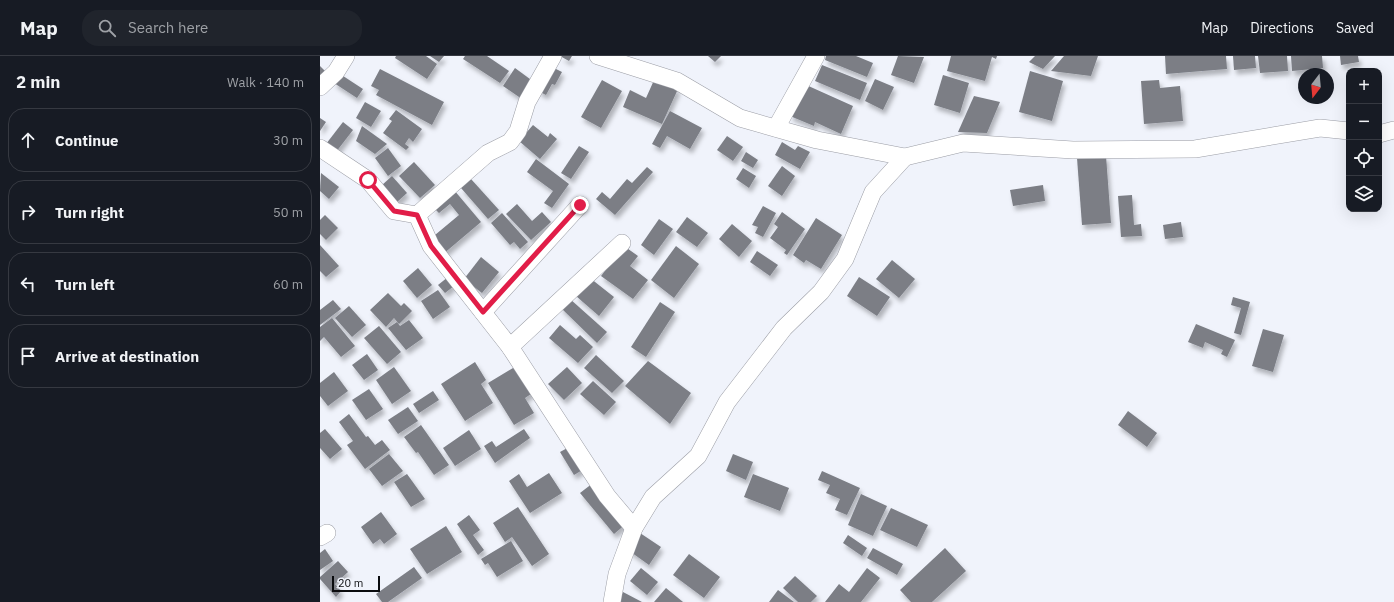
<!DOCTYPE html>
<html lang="en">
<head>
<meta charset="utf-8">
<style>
  :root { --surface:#171b24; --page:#20242c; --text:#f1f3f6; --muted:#9ea1a6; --line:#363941 }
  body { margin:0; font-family:"IBM Plex Sans",sans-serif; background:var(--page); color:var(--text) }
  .controls { position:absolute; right:12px; top:12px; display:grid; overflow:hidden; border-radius:8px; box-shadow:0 4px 16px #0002 }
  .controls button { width:36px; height:36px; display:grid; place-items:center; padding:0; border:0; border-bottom:1px solid var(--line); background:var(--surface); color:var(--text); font:20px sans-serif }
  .compass { position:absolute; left:978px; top:12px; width:36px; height:36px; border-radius:50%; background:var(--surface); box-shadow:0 4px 16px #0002; rotate:196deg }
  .scale { position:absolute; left:12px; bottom:10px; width:48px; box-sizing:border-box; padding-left:4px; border:2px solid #0a0b0e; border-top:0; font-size:11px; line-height:14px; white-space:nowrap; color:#0a0b0e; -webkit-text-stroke:3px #f0f3fb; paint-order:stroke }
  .stop { position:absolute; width:12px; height:12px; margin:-9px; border:3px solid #e11d48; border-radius:50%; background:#fff }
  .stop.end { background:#e11d48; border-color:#fff; box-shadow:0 1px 4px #0008 }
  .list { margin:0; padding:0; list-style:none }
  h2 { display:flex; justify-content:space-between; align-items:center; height:52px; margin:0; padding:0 16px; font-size:17px }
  h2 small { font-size:13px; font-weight:400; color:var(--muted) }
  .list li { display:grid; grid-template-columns:26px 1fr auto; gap:12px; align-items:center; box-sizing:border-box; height:64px; margin:0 8px 8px; padding:0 8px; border:1px solid var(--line); border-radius:16px }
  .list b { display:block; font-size:15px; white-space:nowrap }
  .list em { font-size:13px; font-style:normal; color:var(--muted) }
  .icon { flex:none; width:22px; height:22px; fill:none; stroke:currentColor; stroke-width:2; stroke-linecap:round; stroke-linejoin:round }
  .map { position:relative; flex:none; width:1074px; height:546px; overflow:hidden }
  header { display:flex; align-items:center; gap:24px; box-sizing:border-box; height:56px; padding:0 20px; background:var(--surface); border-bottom:1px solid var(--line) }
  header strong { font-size:19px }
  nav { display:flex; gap:22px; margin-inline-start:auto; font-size:14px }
  .search { width:280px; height:36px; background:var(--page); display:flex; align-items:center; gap:10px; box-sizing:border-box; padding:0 14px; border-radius:16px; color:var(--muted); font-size:15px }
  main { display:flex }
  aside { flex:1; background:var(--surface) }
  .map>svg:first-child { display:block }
  .building { fill:#7b7e85; filter:url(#shadow) }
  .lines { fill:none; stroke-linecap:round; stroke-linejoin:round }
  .street-casing { stroke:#9b9da5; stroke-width:18 }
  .street { stroke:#fff; stroke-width:17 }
  .route { stroke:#e11d48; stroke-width:5 }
</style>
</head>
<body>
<header>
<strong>Map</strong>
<div class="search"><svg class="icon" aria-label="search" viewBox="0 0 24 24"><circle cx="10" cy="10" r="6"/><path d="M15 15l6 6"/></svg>Search here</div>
<nav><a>Map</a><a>Directions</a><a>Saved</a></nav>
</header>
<main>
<aside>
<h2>2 min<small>Walk · 140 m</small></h2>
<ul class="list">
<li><svg class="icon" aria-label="ahead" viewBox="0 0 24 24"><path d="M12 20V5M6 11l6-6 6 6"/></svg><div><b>Continue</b></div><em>30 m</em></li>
<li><svg class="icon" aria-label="right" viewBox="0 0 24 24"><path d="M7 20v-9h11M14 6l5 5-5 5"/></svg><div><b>Turn right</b></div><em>50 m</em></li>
<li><svg class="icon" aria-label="left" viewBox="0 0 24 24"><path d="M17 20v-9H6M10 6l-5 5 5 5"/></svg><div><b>Turn left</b></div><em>60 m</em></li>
<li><svg class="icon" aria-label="arrive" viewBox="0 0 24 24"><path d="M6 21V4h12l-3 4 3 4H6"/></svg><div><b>Arrive at destination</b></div></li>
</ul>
</aside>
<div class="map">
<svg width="1074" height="546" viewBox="0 0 1074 546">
  <defs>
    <filter id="shadow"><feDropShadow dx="2.5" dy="4.5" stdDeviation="2" flood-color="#0004"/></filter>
  </defs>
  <rect width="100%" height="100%" fill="#f0f3fb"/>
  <g class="building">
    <polygon points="76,0 106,0 117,8 107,23 75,2"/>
    <polygon points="110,0 124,0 119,6"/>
    <polygon points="145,0 167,0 189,15 180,27 143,3"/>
    <polygon points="240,0 252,0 249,5"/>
    <polygon points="388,0 401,0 395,6"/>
    <polygon points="506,0 536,0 553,7 547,21 505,4"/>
    <polygon points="578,0 604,1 594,27 571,19"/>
    <polygon points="631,0 677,0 676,3 672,1 665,25 627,15"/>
    <polygon points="715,0 735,0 723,13 709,6"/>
    <polygon points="744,0 778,0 771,20 731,15"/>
    <polygon points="845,0 906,0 907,13 846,18"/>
    <polygon points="913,0 935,0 936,12 914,14"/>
    <polygon points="938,0 967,0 968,15 940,17"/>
    <polygon points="971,0 1002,0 1003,12 972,15"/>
    <polygon points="1020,0 1038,0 1039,6 1021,9"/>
    <polygon points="502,9 547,27 540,44 495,25"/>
    <polygon points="0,10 5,15 0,21"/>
    <polygon points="230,10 242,16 235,29 232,28 226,39 218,35"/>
    <polygon points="195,12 214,26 202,43 183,30"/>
    <polygon points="60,13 124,46 112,69 56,39 59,34 51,30"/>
    <polygon points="710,15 743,25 732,65 699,56"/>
    <polygon points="20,18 43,33 37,42 14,27"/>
    <polygon points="623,19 649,27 640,57 614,49"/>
    <polygon points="335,22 358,33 342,68 303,51 310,34 326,42"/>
    <polygon points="555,23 574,31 563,54 545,45"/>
    <polygon points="282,24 302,35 281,72 261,61"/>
    <polygon points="839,24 840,32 860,30 863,65 824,68 821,25"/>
    <polygon points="484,28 533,50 521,78 495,66 494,70 470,60"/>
    <polygon points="654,40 680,46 667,77 638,76"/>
    <polygon points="45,46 61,55 51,71 36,62"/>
    <polygon points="76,54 102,73 93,86 89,82 85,88 89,91 86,94 63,77 72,65 69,63"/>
    <polygon points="350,55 382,72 370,93 347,80 340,92 332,88"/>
    <polygon points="0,62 6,66 0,75"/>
    <polygon points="23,66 33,74 16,96 6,88"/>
    <polygon points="213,69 228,81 230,77 237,83 220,103 199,85"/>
    <polygon points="42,70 67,88 55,98 36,85"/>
    <polygon points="407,80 423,91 413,105 397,94"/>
    <polygon points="462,86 475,94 478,90 490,96 480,113 455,99"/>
    <polygon points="259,90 269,96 251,123 241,117"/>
    <polygon points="68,92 81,110 68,120 55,102"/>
    <polygon points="426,96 438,104 433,112 421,105"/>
    <polygon points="786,100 791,167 762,169 757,102"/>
    <polygon points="216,103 249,128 232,152 224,147 233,135 207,116"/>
    <polygon points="94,106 115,129 100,142 79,120"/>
    <polygon points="462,110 475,120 462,140 448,130"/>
    <polygon points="327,111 333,116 295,159 276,143 282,136 290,143 307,123 312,127"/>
    <polygon points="423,112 436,120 429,132 416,123"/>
    <polygon points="1,117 19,131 9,143 0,135"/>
    <polygon points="72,120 87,137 76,147 61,130"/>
    <polygon points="151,123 179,154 168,163 141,132"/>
    <polygon points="723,129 725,145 693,150 690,134"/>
    <polygon points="134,134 161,166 122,199 109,184 139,159 130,148 119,157 113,151"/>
    <polygon points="812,139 814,169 821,168 822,180 801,181 798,140"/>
    <polygon points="197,148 212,165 222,156 231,166 211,184 186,158"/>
    <polygon points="443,150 456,157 443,181 435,177 438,171 432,169"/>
    <polygon points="462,156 485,173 467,199 464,197 466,194 450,182 458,171 454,168"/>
    <polygon points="182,157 208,186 200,193 194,186 190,189 171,167"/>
    <polygon points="5,159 18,172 6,184 0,178 0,164"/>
    <polygon points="367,161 388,177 377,191 356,176"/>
    <polygon points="496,162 522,179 501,213 486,204 484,207 473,199"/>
    <polygon points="339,163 353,173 334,199 321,189"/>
    <polygon points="861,166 863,181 845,183 843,169"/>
    <polygon points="412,168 432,185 419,201 399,183"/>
    <polygon points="0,189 19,210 6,221 0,215"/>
    <polygon points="304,190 318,200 310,210 328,224 313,243 281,220"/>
    <polygon points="356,190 379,208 354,242 331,224"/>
    <polygon points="437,195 458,209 450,220 430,206"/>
    <polygon points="161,201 179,216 162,237 144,223"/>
    <polygon points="572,204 595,223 579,242 556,223"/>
    <polygon points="98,212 112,229 97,242 83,225"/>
    <polygon points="128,221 134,230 125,237 118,229"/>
    <polygon points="539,221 570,241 557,260 527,240"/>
    <polygon points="270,222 294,241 279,260 256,240"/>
    <polygon points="118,234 130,251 113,263 101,245"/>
    <polygon points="68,237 81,250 84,247 92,255 79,268 74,262 66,271 50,254"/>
    <polygon points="913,241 930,246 921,279 914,277 921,252 911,249"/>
    <polygon points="250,243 287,276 277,287 240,251"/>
    <polygon points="13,244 21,253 0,269 0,254"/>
    <polygon points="340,246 355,256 326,301 311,291"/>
    <polygon points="29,250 46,269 32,281 15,262"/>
    <polygon points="12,262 35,290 21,301 4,281 0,285 0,271"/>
    <polygon points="89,264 103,282 86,294 68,272 77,266 80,270"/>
    <polygon points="876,268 915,284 907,301 901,298 903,294 885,286 883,292 868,286"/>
    <polygon points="240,269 256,283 260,279 273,291 258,307 229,282"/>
    <polygon points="59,270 81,296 67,308 44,282"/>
    <polygon points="943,273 964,279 953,316 932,310"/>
    <polygon points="47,298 58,314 44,324 32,309"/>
    <polygon points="276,299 304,325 292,337 264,312"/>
    <polygon points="328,305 371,337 350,368 305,330"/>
    <polygon points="155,306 166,324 161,328 173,347 145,365 121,328"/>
    <polygon points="198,309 214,336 205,342 214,357 194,369 168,327"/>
    <polygon points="74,311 91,335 72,348 56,324"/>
    <polygon points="247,311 262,327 244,344 228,328"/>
    <polygon points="14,316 28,335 8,350 0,340 0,327"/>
    <polygon points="273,325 296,346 284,359 260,338"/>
    <polygon points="49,333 63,353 46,364 32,344"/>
    <polygon points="113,335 119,344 99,357 93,348"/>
    <polygon points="88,351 98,365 78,378 68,364"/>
    <polygon points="808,355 837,377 827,391 798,369"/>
    <polygon points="29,358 46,381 48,380 55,389 62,384 70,394 45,413 27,389 33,385 19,366"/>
    <polygon points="101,369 129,409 114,419 98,396 96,397 84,381"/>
    <polygon points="5,373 22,393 10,403 0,392 0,377"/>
    <polygon points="204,373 210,382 175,407 164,390 172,385 176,391"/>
    <polygon points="149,374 161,393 135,410 123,392"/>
    <polygon points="251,390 264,413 254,419 240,396"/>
    <polygon points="69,398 83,415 62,430 49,413"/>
    <polygon points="413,398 433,406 426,424 406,415"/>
    <polygon points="502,415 540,432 527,459 515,454 520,443 506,437 510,429 498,424"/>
    <polygon points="229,417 242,437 210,457 189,425 199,418 207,431"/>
    <polygon points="87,418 105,443 91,451 74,426"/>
    <polygon points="433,418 469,432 460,455 424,441"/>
    <polygon points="273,427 307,467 294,478 260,437"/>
    <polygon points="541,438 567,450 553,480 528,469"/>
    <polygon points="198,451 229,498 212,510 192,481 185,486 173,467"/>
    <polygon points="571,452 608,469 597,491 560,474"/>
    <polygon points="61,456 77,478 64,488 60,483 53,488 41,471"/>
    <polygon points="149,459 160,474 153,479 164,494 158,499 137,468"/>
    <polygon points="126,470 142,496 107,518 90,493"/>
    <polygon points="320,477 341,491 329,509 308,494"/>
    <polygon points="528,479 547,492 542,500 523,487"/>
    <polygon points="191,485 203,505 177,521 168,507 165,509 161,503"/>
    <polygon points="553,492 583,508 577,519 547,502"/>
    <polygon points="625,492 646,515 612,546 591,546 580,534"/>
    <polygon points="5,493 13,505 0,514 0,497"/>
    <polygon points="369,498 400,521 384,542 353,519"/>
    <polygon points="18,505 28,516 15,528 21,535 16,541 0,523 0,521"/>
    <polygon points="94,511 102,522 68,546 62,546 56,538"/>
    <polygon points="321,512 338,526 327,539 310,525"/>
    <polygon points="547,512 560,522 541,546 505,546 519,528 529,536"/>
    <polygon points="475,520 497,540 491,546 478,546 463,532"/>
    <polygon points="346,532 363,546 334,546"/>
    <polygon points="458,534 474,546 449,546"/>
    <polygon points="303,536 322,546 298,546"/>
  </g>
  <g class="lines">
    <g class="street-casing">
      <g id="street">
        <polyline points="278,0 357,25 420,62 497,84 585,101 643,87 753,94 875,93 1000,72 1029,75"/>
        <polyline points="0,31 16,16 26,0"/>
        <polyline points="456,72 496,0"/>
        <polyline points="1059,78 1074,74"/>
        <polyline points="0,92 48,124 74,155 97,159 111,190 190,291 287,440 314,472"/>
        <polyline points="97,159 168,97 190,86 198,75 207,46 233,0"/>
        <polyline points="163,256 260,149"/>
        <polyline points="190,291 302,187"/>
        <polyline points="0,481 7,477"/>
        <polyline points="292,546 297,518 314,472 333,441 378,400 407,346 464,272 501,236 525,203 553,136 585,101"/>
      </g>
    </g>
    <use href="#street" class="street"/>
  </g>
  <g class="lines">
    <polyline class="route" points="48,124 74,155 97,159 111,190 163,256 260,149"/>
  </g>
</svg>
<div class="controls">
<button>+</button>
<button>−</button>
<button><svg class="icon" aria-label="locate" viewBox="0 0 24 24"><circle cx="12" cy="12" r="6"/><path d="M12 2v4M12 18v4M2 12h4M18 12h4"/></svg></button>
<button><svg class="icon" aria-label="layers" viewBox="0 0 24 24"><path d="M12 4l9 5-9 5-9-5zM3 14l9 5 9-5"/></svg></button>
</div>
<svg class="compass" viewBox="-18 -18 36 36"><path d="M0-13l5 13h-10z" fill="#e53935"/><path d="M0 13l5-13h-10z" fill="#9ea1a6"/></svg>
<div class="scale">20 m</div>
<div class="stop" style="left:48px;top:124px"></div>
<div class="stop end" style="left:260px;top:149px"></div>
</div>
</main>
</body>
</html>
